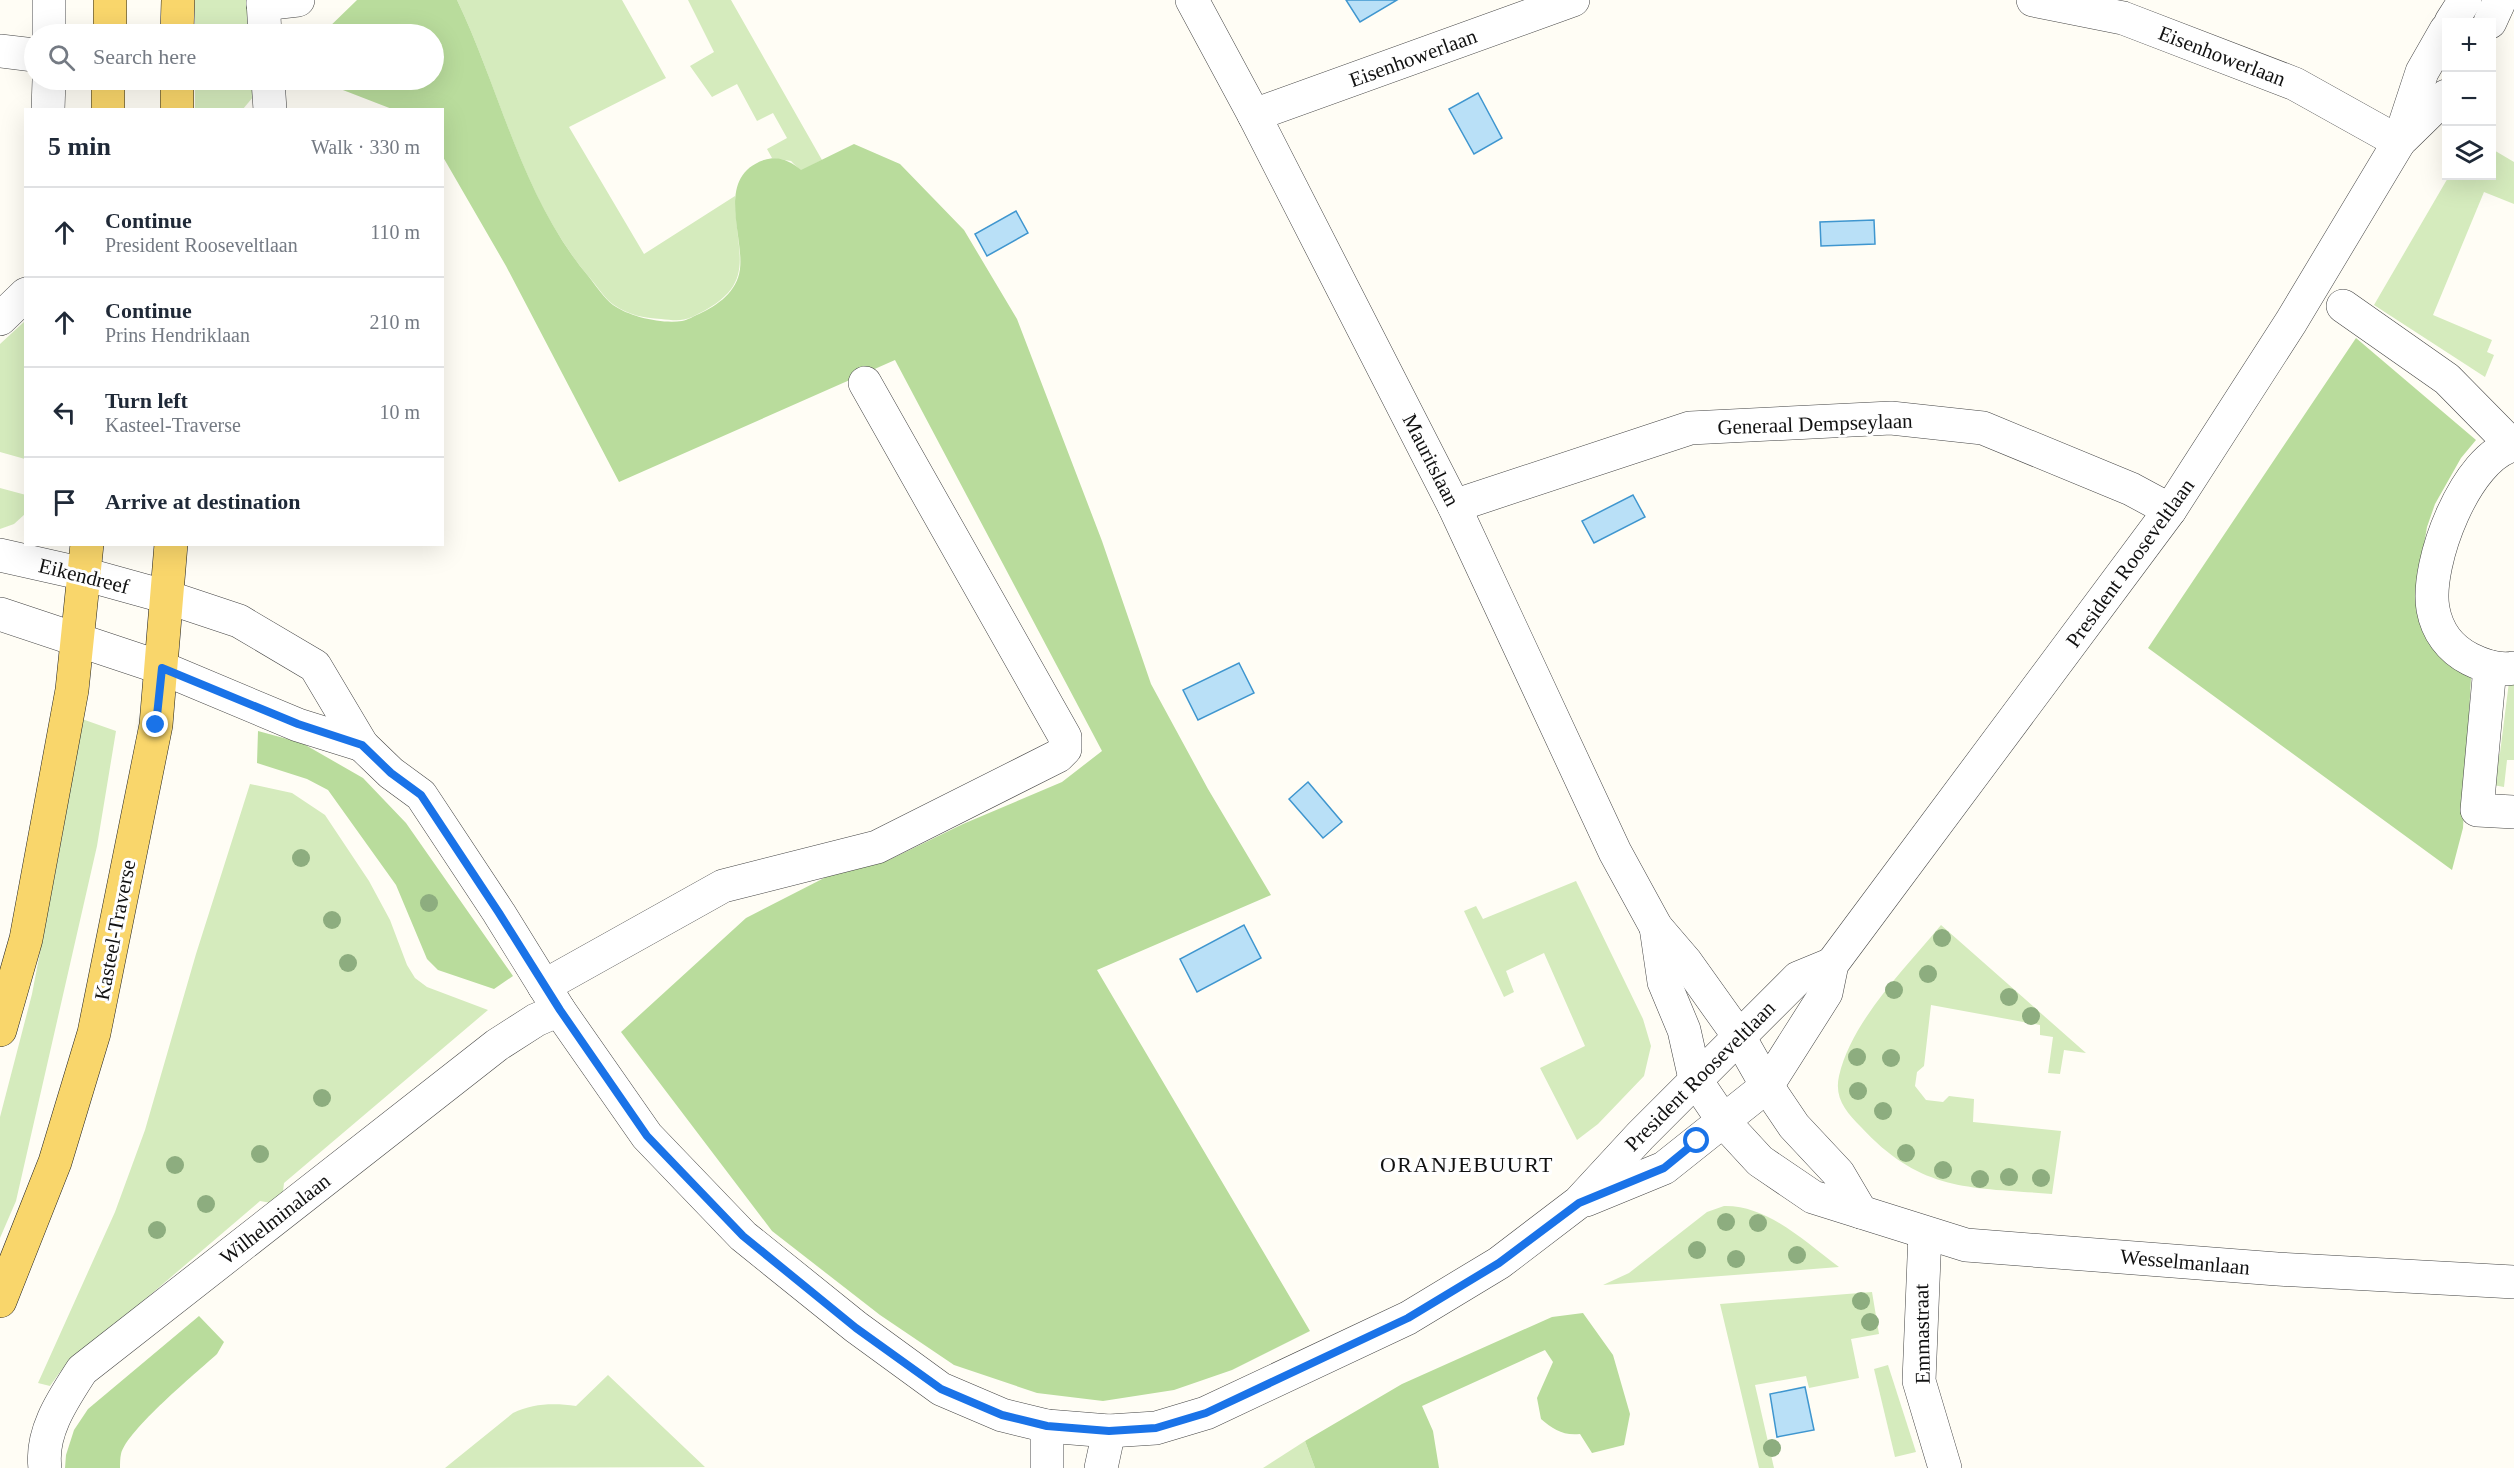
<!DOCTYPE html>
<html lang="en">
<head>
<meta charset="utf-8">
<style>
  :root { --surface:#fff; --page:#f6f6f7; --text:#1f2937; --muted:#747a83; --line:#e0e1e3 }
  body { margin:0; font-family:"Times New Roman",serif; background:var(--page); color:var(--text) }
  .controls { position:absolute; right:18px; top:18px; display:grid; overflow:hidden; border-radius:0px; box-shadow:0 6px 24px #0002 }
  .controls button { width:54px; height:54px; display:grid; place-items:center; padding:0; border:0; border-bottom:2px solid var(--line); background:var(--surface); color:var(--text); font:30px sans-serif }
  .stop { position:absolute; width:18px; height:18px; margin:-14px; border:4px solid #1a73e8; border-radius:50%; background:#fff }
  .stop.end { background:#1a73e8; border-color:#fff; box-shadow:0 2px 6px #0008 }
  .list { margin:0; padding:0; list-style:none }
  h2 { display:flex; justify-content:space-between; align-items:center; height:78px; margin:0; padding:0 24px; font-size:26px }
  h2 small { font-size:20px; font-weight:400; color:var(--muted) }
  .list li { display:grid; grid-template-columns:39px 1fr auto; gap:18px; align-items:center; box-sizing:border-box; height:90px; padding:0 24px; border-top:2px solid var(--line) }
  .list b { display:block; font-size:22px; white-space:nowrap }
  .list p { margin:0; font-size:20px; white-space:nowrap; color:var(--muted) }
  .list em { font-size:20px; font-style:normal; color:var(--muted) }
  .icon { flex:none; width:33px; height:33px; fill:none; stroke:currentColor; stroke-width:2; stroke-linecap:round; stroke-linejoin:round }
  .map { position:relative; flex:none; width:2514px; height:1468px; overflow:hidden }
  .search { position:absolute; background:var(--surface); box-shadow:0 6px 24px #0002; left:24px; top:24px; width:420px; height:66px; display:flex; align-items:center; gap:15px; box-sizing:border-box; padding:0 21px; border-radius:33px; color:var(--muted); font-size:22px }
  .panel { position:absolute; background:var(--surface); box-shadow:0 6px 24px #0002; left:24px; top:108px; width:420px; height:438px; border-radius:0px }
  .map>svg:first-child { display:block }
  .green { fill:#d5ebbd }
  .forest { fill:#b9dc9c }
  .water { fill:#b9e0f7; stroke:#3f96cf; stroke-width:1.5 }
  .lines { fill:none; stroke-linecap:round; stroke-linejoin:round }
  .minor-casing { stroke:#444; stroke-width:34 }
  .major-casing { stroke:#222; stroke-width:34 }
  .minor { stroke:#fff; stroke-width:33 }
  .major { stroke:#f9d66b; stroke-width:33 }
  .tree { fill:#8dad7f }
  .route { stroke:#1a73e8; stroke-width:8 }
  .labels { text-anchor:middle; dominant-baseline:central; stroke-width:6; stroke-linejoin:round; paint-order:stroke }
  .street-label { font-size:21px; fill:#111; stroke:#fff }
  .neighbourhood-label { font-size:22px; letter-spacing:1.5px; fill:#111; stroke:#fff }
</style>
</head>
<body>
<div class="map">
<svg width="2514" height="1468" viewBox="0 0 2514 1468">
  <rect width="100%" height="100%" fill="#fffdf5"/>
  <g class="green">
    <polygon points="195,0 254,0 256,34 195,34"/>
    <path d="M 457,0 L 622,0 L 666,78 L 569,127 L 644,254 L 735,196 C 735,257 761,285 692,317 C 681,322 672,320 661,319 C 643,318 629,315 614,305 C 605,299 597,286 590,278 C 522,199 501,92 457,0 Z"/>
    <polygon points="688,0 731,0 822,160 801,171 791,161 772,158 767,149 787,138 773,113 757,121 737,84 712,97 690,66 714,52"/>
    <polygon points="195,80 258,80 259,90 243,109 195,109"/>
    <polygon points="2492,149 2514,162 2514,204 2484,192 2433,315 2492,340 2487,352 2494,355 2485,377 2374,305 2449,176 2492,176"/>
    <polygon points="25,321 25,320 25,459 0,452 0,344"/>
    <polygon points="0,488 26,495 25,514 14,524 0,529"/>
    <polygon points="2509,682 2514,682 2514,760 2507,760 2504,787 2482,783 2500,753"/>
    <polygon points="82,719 116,731 97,846 16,1201 0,1238 0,1117 32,994 62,837"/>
    <polygon points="250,784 292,793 325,815 369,881 390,920 407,965 415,978 427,987 488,1010 284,1183 282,1200 277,1204 260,1201 60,1372 50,1386 38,1383 115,1212 145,1130 196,954"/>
    <polygon points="1576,881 1643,1019 1651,1046 1644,1076 1598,1124 1577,1140 1540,1068 1585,1046 1544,953 1506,971 1514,992 1504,997 1464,911 1476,906 1483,919"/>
    <path d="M 1941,925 L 2086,1053 L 2064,1050 L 2060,1074 L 2048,1073 L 2053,1037 L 2040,1035 L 2040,1025 L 1931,1005 L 1924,1066 L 1917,1072 L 1915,1086 L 1926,1100 L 1943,1102 L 1949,1096 L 1974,1099 L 1973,1122 L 2061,1131 L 2052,1194 C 1970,1187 1922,1193 1861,1127 C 1846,1112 1834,1098 1839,1076 C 1852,1020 1905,969 1941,925 Z"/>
    <path d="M 1724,1206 C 1768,1205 1805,1242 1839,1267 L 1603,1285 L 1629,1273 L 1707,1212 Z"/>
    <polygon points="1872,1292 1879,1334 1851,1339 1859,1378 1809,1388 1806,1376 1755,1385 1774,1468 1759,1468 1720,1304"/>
    <polygon points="1888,1365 1916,1452 1895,1457 1874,1369"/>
    <path d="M 608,1375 L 705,1467 L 445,1468 L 513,1413 C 533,1403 555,1403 576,1406 Z"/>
    <polygon points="1305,1441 1315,1468 1263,1468"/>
  </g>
  <g class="forest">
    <path d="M 357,0 L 457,0 C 501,92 522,198 589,277 C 596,286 604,298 613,305 C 630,317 662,324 682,321 C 688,320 694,316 699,314 C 718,305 737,292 740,269 C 744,234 715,177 764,160 C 779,155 790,161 801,170 L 854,144 L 900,164 L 964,230 L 1017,319 L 1102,541 L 1151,684 L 1208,789 L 1271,895 L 1097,970 L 1310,1331 L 1232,1370 L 1174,1390 L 1103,1401 L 1037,1393 L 954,1365 L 880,1315 L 772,1231 L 621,1032 L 746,918 L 830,875 L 889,860 L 963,824 L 1062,782 L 1102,751 L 895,360 L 619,482 L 506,266 L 443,157 L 442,110 L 392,109 L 317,80 L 434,80 L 434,34 L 322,34 Z"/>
    <polygon points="2356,338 2476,440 2461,458 2435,504 2427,527 2416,591 2419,609 2456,669 2471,678 2463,828 2452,870 2148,648"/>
    <polygon points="258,731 302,743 363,778 406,823 513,976 494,989 438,970 427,959 396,885 328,790 307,779 257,763"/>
    <path d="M 1583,1313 L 1613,1355 L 1630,1414 L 1624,1445 L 1592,1453 L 1580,1434 C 1563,1436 1553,1429 1541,1419 L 1537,1398 L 1553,1362 L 1545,1350 L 1422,1406 L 1433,1431 L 1439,1468 L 1315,1468 L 1305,1441 L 1402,1384 L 1552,1317 Z"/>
    <path d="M 199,1316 L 224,1342 L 217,1354 C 196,1373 127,1430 121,1454 C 120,1458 120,1464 120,1468 L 65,1468 L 66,1455 L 74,1430 L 88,1409 Z"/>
  </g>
  <g class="water">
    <polygon points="1346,0 1397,0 1360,22"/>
    <polygon points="1478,93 1502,138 1474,154 1449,109"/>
    <polygon points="1016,211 1028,233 987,256 975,234"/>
    <polygon points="1874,220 1875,244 1821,246 1820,222"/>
    <polygon points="1633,495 1645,517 1594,543 1582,521"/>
    <polygon points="1239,663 1254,693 1198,720 1183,690"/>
    <polygon points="1308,782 1342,822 1323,838 1289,799"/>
    <polygon points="1244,925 1261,958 1197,992 1180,959"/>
    <polygon points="1805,1387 1814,1430 1777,1437 1770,1394"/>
  </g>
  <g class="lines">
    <g class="minor-casing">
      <g id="minor">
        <polyline points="49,0 49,34"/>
        <polyline points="263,0 265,34"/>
        <polyline points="1192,0 1254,115 1454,506 1615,852 1656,927 1686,962 1738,1035 1767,1086 1794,1126 1838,1173 1861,1212"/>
        <polyline points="2033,0 2123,18 2295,84 2399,142"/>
        <polyline points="263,4 298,0"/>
        <polyline points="2451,22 2465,0"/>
        <polyline points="2490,22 2500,0"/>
        <polyline points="0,51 34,55"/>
        <polyline points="268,80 270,110"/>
        <polyline points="48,110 49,80"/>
        <polyline points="1254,115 1573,0"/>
        <polyline points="2403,138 2446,96"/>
        <polyline points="2343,306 2447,379 2512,445"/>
        <polyline points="0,319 26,294"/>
        <path d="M 2514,445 C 2466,456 2425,564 2433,609 C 2437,631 2450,649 2470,659 C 2484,666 2498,671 2514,668"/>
        <polyline points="1454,506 1690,428 1891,418 1983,428 2131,489 2170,510"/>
        <polyline points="0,555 84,574 167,597 239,621 315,666 362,745 391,773 421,795 499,913 559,1010 647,1136 743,1236 856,1327 941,1389 1002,1415 1047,1426 1109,1431 1156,1428 1206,1413 1408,1318 1499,1263 1579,1202 1640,1136 1798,978 1832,964"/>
        <polyline points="0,614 162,668 298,725 362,745"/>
        <polyline points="2490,667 2477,810 2514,812"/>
        <polyline points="1656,927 1664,982 1684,1030 1695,1079 1724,1122 1760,1161 1813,1197 1966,1245 2277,1269 2514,1282"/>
        <polyline points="544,986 723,886 877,847 1058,756 1065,749 1065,737 865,383"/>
        <polyline points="1586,1200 1664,1168 1767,1086 1826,993 1832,964 2170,510 2291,322 2399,142 2422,72 2446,30"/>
        <polyline points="1925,1233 1919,1381 1945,1468"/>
        <path d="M 45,1468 C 40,1432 64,1398 82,1370 L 497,1045 L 536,1020 L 559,1010"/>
        <polyline points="1047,1468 1047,1426"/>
        <polyline points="1101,1468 1109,1431"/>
      </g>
    </g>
    <g class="major-casing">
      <g id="major">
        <polyline points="110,34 110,0"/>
        <polyline points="177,34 178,0"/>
        <polyline points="108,110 108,80"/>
        <polyline points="177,110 177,80"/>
        <polyline points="0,1030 26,939 72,690 87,544"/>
        <polyline points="0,1301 55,1162 94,1033 156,725 171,544"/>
      </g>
    </g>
    <use href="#minor" class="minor"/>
    <use href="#major" class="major"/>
  </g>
  <g class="tree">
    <circle cx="301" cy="858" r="9"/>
    <circle cx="429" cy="903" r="9"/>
    <circle cx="332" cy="920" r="9"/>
    <circle cx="1942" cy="938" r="9"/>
    <circle cx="348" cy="963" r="9"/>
    <circle cx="1928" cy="974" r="9"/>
    <circle cx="1894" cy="990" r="9"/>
    <circle cx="2009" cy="997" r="9"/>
    <circle cx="2031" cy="1016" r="9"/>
    <circle cx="1857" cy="1057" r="9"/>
    <circle cx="1891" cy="1058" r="9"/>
    <circle cx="1858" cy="1091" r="9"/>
    <circle cx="322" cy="1098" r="9"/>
    <circle cx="1883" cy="1111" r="9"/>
    <circle cx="1906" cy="1153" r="9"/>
    <circle cx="260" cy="1154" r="9"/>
    <circle cx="175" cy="1165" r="9"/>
    <circle cx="1943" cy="1170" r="9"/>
    <circle cx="2009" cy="1177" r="9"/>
    <circle cx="2041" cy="1178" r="9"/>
    <circle cx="1980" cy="1179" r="9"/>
    <circle cx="206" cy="1204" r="9"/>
    <circle cx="1726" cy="1222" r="9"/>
    <circle cx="1758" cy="1223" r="9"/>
    <circle cx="157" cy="1230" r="9"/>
    <circle cx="1697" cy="1250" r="9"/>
    <circle cx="1797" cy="1255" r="9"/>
    <circle cx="1736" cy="1259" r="9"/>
    <circle cx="1861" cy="1301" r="9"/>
    <circle cx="1870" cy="1322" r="9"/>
    <circle cx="1772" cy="1448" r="9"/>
  </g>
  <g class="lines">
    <polyline class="route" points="156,725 162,668 298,724 362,745 391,773 421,795 499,913 560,1010 647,1136 743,1236 856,1328 941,1389 1002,1415 1047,1426 1109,1431 1156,1428 1206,1413 1408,1318 1499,1263 1579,1203 1664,1168 1697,1141"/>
  </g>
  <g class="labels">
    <g class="street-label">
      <text transform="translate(2222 56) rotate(21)">Eisenhowerlaan</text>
      <text transform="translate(1413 58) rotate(-20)">Eisenhowerlaan</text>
      <text transform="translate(1815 424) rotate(-2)">Generaal Dempseylaan</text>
      <text transform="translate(1431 460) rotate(63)">Mauritslaan</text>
      <text transform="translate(2130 563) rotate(-54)">President Rooseveltlaan</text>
      <text transform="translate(84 576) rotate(14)">Eikendreef</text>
      <text transform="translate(115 930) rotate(-79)">Kasteel-Traverse</text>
      <text transform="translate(1700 1076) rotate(-45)">President Rooseveltlaan</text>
      <text transform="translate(275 1219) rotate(-38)">Wilhelminalaan</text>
      <text transform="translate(2185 1262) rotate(5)">Wesselmanlaan</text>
      <text transform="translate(1922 1334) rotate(-91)">Emmastraat</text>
    </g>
    <g class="neighbourhood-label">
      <text x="1467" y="1164">ORANJEBUURT</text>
    </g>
  </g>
</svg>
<div class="controls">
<button>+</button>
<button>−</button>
<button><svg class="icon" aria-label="layers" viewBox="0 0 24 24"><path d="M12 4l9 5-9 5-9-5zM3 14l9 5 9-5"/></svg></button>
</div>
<div class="stop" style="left:1697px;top:1141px"></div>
<div class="stop end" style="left:156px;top:725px"></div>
<div class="search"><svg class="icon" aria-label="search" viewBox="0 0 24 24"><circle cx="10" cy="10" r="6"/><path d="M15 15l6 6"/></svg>Search here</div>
<section class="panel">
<h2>5 min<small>Walk · 330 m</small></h2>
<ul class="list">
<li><svg class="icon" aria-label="ahead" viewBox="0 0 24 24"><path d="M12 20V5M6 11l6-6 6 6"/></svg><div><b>Continue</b><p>President Rooseveltlaan</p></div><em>110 m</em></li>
<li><svg class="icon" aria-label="ahead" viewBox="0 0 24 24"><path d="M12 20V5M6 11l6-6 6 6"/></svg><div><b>Continue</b><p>Prins Hendriklaan</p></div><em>210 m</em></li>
<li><svg class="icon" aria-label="left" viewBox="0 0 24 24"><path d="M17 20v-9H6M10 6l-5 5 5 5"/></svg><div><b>Turn left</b><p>Kasteel-Traverse</p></div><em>10 m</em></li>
<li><svg class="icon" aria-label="arrive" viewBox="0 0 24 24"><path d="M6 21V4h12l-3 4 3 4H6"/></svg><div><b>Arrive at destination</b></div></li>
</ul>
</section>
</div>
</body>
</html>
